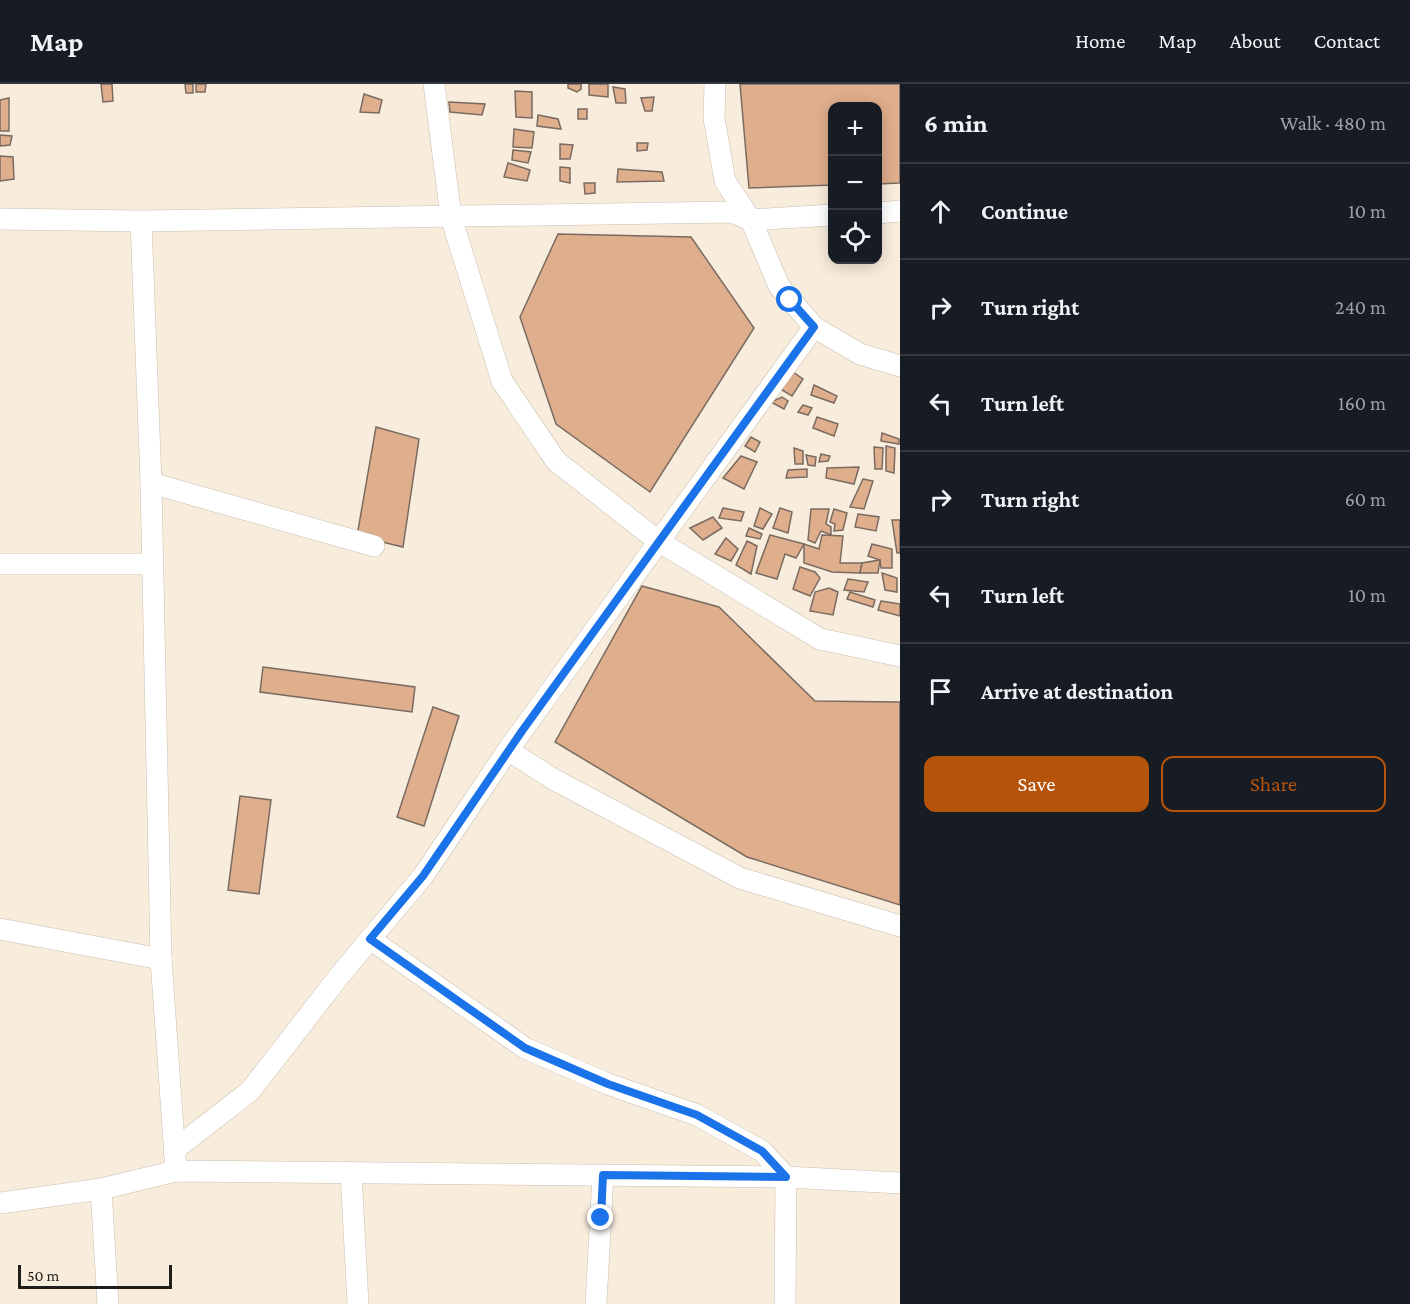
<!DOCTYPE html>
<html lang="en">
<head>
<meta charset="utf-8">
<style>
  :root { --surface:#171b24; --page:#242831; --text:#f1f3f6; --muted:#9ea1a6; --line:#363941; --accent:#b45309 }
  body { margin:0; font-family:"Crimson Pro",serif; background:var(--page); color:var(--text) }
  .controls { position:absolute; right:18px; top:18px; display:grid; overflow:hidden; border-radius:12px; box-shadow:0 3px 15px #0003 }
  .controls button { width:54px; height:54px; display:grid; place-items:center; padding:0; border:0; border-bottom:2px solid var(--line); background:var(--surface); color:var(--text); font:30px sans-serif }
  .scale { position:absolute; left:18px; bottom:15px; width:154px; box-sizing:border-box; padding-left:6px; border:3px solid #211d18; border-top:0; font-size:16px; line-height:21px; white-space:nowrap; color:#211d18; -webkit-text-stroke:4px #f8ecdc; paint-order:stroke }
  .stop { position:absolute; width:18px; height:18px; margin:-14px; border:4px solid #1a73e8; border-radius:50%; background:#fff }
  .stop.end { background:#1a73e8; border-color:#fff; box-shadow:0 2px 6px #0008 }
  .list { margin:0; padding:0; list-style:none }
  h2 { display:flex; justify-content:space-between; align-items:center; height:78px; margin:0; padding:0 24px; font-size:26px }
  h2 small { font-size:20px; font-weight:400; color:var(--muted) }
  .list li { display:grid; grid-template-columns:39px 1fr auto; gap:18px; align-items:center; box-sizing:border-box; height:96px; padding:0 24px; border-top:2px solid var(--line) }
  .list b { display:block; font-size:22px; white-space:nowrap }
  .list em { font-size:20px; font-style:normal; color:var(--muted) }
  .actions { display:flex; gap:12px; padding:18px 24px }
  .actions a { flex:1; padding:14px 0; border:2px solid var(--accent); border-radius:12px; text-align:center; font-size:21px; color:var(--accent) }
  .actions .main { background:var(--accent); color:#fff }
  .icon { flex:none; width:33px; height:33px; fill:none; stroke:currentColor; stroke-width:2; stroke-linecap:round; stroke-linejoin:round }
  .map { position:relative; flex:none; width:900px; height:1220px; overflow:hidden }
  header { display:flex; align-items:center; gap:36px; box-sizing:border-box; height:84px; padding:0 30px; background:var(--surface); border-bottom:2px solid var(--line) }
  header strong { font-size:28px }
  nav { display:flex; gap:33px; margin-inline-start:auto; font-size:21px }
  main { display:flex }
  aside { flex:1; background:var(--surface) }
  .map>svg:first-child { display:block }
  .building { fill:#dfae8d; stroke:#7a6b61; stroke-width:1.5 }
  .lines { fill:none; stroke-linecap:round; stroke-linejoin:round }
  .minor-casing { stroke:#cabfb0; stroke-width:22 }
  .minor { stroke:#fff; stroke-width:21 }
  .route { stroke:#1a73e8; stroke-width:8 }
</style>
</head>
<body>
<header>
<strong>Map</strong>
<nav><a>Home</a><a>Map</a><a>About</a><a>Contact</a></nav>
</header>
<main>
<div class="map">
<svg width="900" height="1220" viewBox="0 0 900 1220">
  <rect width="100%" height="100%" fill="#f8ecdc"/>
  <g class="building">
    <polygon points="101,0 112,0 113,17 103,18"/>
    <polygon points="185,0 193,0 193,9 186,9"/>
    <polygon points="196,0 206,0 205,8 196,8"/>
    <polygon points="568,0 581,0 581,5 577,8 568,4"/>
    <polygon points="589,0 608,0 608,13 589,11"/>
    <polygon points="740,0 900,0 900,99 878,100 878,22 832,22 832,101 749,104"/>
    <polygon points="613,3 625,5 626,19 616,19"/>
    <polygon points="515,7 532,8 532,34 516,33"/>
    <polygon points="364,10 382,16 379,29 360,28"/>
    <polygon points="654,13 652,27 645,27 641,14"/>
    <polygon points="9,14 9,47 0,47 0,16"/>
    <polygon points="449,18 485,20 482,31 450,28"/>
    <rect x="578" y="25" width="9" height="10"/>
    <polygon points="538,31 558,35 561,45 537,42"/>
    <polygon points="514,45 534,48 532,64 513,63"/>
    <polygon points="0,51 12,52 10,61 0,62"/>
    <polygon points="637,59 648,59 647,66 637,67"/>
    <polygon points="560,60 573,61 570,75 560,75"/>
    <polygon points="513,66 531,68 528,79 512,76"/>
    <polygon points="0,72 13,73 14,95 0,97"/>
    <polygon points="508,79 530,86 527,97 504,93"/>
    <polygon points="560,83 570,84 570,99 560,97"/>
    <polygon points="618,85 662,88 664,97 617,98"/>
    <polygon points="584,99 595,99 595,109 585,110"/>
    <polygon points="558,150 691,153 754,244 650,408 556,340 520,233"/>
    <polygon points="790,286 803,295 792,312 782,306"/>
    <polygon points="814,301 837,312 834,319 811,311"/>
    <polygon points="782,313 788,317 784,325 771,318"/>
    <polygon points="803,321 812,324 808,331 798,328"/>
    <polygon points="817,333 838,340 834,352 813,344"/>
    <polygon points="376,343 419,355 403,463 357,452"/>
    <polygon points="882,349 899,355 899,360 881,357"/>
    <polygon points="751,353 760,358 755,368 745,362"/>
    <polygon points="886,362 895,364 894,389 886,387"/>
    <polygon points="874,363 883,364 882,385 875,385"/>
    <polygon points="794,364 803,367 803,380 795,380"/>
    <polygon points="821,370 830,372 828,377 819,378"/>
    <polygon points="806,371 816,373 815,382 808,381"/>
    <polygon points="741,372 757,378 744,405 723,394"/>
    <polygon points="859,383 854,400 826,394 827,384"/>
    <polygon points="807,385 807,393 786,394 788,386"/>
    <polygon points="863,395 873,397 864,425 850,423"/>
    <polygon points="723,424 744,428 741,437 719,434"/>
    <polygon points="760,424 772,430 763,445 754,442"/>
    <polygon points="780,424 792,428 788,449 773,444"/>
    <polygon points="811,425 829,425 826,440 831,443 831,451 821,447 815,459 808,456"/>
    <polygon points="834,425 847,429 843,446 834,447 835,440 830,438"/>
    <polygon points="858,430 879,433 876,447 855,443"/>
    <polygon points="713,433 722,444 703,456 690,444"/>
    <polygon points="892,436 900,436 900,469 897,469"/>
    <polygon points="749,444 762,450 760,455 746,452"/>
    <polygon points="770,451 804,460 796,474 785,470 777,495 756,489"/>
    <polygon points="822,451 843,452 840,479 862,479 860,489 832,488 804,479 804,460 819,465"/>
    <polygon points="726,454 738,465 731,477 715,470"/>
    <polygon points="747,457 757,462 751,490 736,481"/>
    <polygon points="872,460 892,465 892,484 881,484 880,476 868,472"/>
    <polygon points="880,476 878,489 860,489 862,479"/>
    <polygon points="800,483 815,488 820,494 810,512 793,505"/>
    <polygon points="882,489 897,494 897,508 885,506"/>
    <polygon points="848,495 868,498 864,508 844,506"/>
    <polygon points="642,502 719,523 815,617 900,618 900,821 747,773 555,658"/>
    <polygon points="829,504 838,508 833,531 810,527 815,508"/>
    <polygon points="850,508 875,516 873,523 847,515"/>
    <polygon points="881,517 900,520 900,532 878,526"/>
    <polygon points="263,583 415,603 412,628 260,608"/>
    <polygon points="433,623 459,632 424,742 397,733"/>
    <polygon points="240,712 271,716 259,810 228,806"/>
  </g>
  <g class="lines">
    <g class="minor-casing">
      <g id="minor">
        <polyline points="434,0 451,133 502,297 556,377 658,457 820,555 900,572"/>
        <polyline points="715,0 714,34 725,97 751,136 779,202 814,243 860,270 900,282"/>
        <polyline points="878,129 900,127"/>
        <polyline points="0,135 141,137 731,128 751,136 832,131"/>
        <polyline points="141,137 151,399 161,875 176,1087"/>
        <polyline points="151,399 374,462"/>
        <polyline points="0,480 152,480"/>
        <polyline points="508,666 553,695 740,794 900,842"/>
        <polyline points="0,845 161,875"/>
        <polyline points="370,855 525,964 608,1000 697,1031 762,1067 786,1093 785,1220"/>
        <polyline points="174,1066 250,1007 340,891 423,792 508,666 814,243"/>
        <polyline points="351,1088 358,1220"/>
        <polyline points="101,1105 108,1220"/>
        <polyline points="0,1119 101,1105 176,1087 786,1093 900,1099"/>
        <polyline points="596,1220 603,1091"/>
      </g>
    </g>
    <use href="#minor" class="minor"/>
  </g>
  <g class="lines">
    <polyline class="route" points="601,1134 603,1091 786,1093 762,1067 697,1031 608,1000 525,964 370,855 423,792 522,647 814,243 790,216"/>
  </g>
</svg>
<div class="controls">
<button>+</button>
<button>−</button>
<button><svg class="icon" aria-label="locate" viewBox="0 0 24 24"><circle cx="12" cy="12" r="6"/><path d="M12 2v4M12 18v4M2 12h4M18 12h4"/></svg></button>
</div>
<div class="scale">50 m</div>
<div class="stop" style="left:790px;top:216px"></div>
<div class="stop end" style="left:601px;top:1134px"></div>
</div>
<aside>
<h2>6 min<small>Walk · 480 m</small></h2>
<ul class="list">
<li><svg class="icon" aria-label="ahead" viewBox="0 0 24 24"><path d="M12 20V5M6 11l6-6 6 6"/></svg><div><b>Continue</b></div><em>10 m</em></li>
<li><svg class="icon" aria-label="right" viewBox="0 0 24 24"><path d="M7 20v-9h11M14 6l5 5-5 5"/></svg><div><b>Turn right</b></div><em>240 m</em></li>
<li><svg class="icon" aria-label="left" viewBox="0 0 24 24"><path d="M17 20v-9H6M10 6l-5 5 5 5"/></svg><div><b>Turn left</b></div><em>160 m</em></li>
<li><svg class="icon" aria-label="right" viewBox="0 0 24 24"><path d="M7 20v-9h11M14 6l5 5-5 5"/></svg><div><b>Turn right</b></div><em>60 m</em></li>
<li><svg class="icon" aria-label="left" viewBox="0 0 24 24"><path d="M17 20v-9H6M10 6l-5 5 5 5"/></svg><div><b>Turn left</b></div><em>10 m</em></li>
<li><svg class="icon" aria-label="arrive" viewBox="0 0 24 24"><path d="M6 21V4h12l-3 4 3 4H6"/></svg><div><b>Arrive at destination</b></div></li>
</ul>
<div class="actions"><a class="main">Save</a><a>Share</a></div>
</aside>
</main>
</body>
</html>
